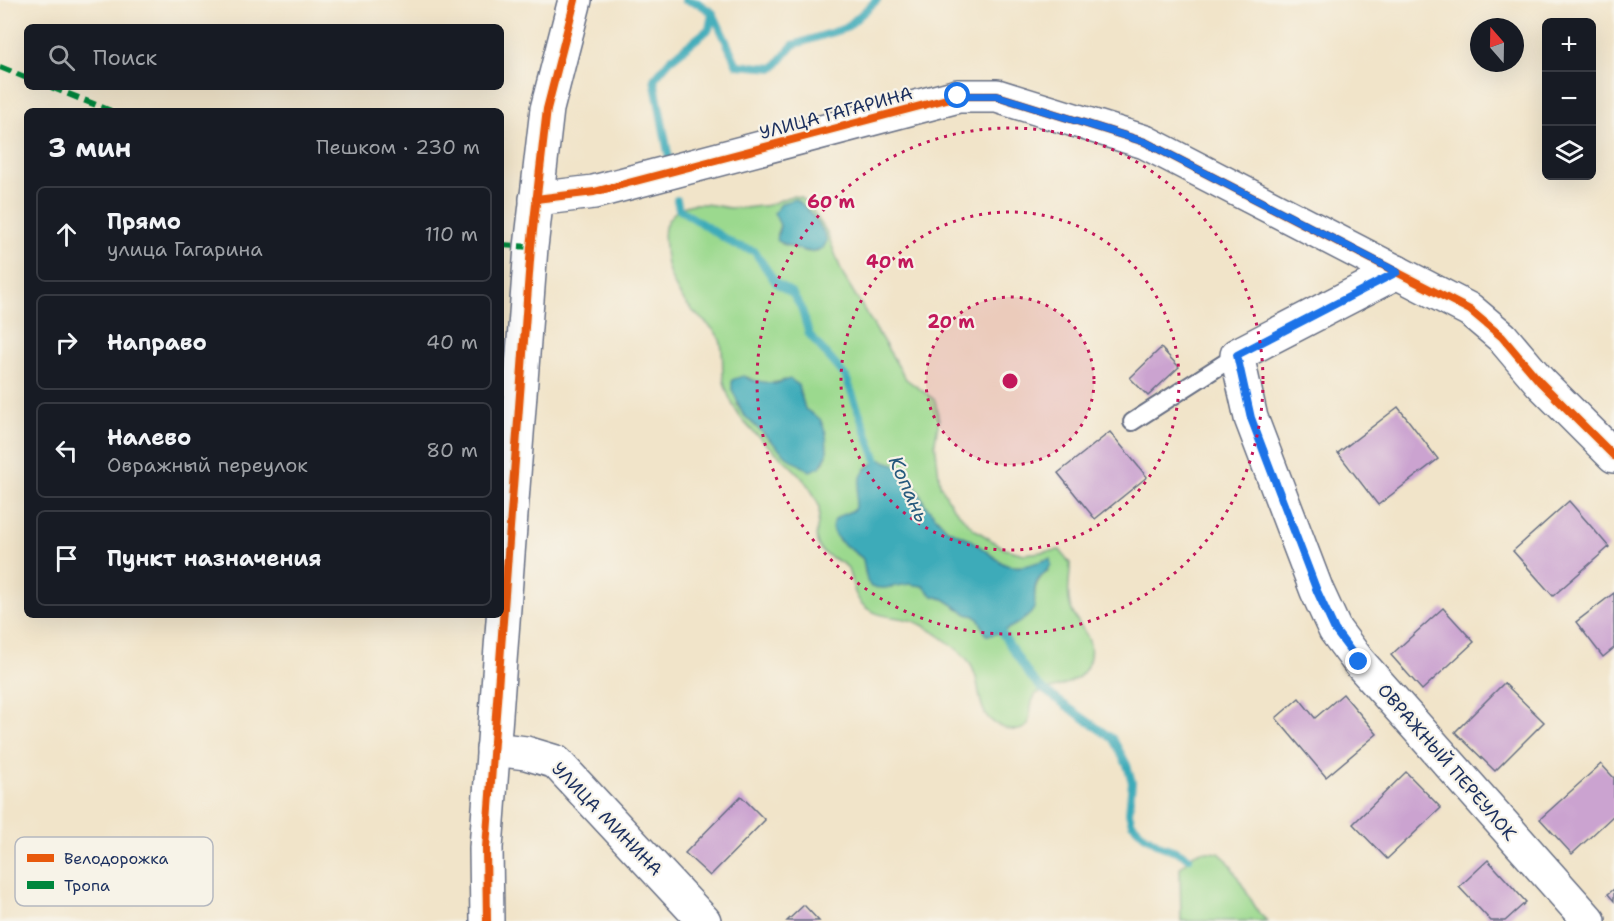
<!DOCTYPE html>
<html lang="ru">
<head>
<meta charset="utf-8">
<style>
  :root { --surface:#171b24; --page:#242831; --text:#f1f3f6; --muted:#9ea1a6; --line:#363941 }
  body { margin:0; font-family:"Shantell Sans",sans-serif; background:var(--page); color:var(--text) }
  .controls { position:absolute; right:18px; top:18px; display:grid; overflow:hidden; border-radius:9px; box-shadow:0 6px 24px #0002 }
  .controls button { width:54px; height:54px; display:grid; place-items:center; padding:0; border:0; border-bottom:2px solid var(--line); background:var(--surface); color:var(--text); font:30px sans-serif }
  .compass { position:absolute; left:1470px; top:18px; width:54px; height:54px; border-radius:50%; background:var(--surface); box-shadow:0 6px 24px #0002; rotate:340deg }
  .stop { position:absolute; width:18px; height:18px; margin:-14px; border:4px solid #1a73e8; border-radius:50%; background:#fff }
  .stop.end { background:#1a73e8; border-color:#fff; box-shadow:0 2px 6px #0008 }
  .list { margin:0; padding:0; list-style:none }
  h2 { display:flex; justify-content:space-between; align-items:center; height:78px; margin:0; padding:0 24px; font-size:26px }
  h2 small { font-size:20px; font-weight:400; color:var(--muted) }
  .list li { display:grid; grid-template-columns:39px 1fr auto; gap:18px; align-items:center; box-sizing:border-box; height:96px; margin:0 12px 12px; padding:0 12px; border:2px solid var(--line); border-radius:9px }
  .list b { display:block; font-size:22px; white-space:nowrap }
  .list p { margin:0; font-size:20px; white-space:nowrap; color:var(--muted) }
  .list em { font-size:20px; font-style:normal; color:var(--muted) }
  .icon { flex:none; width:33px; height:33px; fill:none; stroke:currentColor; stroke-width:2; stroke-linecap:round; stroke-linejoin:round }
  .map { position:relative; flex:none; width:1614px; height:921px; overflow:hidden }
  .search { position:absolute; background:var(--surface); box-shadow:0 6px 24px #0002; left:24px; top:24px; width:480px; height:66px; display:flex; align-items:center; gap:15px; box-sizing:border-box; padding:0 21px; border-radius:9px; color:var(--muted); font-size:22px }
  .panel { position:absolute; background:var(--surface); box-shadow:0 6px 24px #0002; left:24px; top:108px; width:480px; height:510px; border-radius:9px }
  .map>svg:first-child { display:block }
  .green { fill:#9bd98e; stroke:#5b8476; stroke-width:1.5; fill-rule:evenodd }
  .water { fill:#3cabb9; stroke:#2c6d8c; stroke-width:1.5 }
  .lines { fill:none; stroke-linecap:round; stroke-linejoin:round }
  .stream { stroke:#3cabb9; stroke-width:8 }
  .building { fill:#cba3d0 }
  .lane-casing { stroke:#666e83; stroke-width:20 }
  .street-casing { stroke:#666e83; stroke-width:36 }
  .lane { stroke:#fff; stroke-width:16 }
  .street { stroke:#fff; stroke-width:33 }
  .quiet { stroke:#00873e; stroke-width:6; stroke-dasharray:12 6; stroke-linecap:butt }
  .cycleway-casing { stroke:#f7f3e8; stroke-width:11 }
  .cycleway { stroke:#e8590c; stroke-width:8 }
  .route { stroke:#1a73e8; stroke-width:8 }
  .ring { fill:none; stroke:#c2185b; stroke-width:3; stroke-dasharray:3 6 }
  .labels { text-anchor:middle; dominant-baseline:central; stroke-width:4.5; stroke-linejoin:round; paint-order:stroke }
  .street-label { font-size:18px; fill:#1b2f5e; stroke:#f7f3e8 }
  .water-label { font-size:20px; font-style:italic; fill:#275a7e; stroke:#f7f3e8 }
  .key { fill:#f7f3e8; stroke:#b5b8bf; stroke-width:1.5 }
  .key-label { font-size:16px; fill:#1b2f5e }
  .centre { fill:#c2185b; stroke:#f7f3e8; stroke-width:3 }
  .ring-label { font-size:18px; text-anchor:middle; font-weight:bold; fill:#c2185b; stroke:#f7f3e8; stroke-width:4.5; stroke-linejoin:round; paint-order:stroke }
</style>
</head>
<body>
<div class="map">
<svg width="1614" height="921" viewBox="0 0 1614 921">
  <rect width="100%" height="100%" fill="#f7f3e8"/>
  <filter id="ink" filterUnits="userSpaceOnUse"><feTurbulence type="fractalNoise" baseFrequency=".0167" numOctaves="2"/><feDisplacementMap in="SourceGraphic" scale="12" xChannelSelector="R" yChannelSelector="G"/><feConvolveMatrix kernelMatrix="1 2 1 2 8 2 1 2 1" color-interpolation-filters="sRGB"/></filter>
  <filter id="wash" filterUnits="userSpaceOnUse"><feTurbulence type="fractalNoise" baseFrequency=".008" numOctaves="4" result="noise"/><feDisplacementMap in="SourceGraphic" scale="24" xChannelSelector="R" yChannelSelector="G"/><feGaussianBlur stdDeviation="1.35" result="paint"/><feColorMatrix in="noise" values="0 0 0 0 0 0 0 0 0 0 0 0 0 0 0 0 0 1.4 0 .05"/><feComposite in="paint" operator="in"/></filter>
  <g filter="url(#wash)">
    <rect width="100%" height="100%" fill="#f1e4c9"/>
    <g class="green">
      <path d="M 792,196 L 800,197 L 811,208 L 827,232 L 843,275 L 906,379 L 935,400 L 939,419 L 935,442 L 940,484 L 952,506 L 974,529 L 1005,549 L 1024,554 L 1060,550 L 1070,563 C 1071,577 1066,591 1070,605 C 1073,618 1082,626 1088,638 C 1091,645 1091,654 1089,661 C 1082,686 1056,685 1036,694 L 1032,702 L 1028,725 C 1021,731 1017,731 1007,729 C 970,718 986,687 969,662 C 961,650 923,622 909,620 C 893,616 874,617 862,604 C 852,593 853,580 847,567 C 840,560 827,557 821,550 C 809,534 825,517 817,501 C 802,468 767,449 744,422 C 734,410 725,391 723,376 C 722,364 724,352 720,340 C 716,330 707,324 699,317 C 678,298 665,274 665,245 C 664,236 663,227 669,219 C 685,196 707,205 731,208 C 740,209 752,207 762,206 C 772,206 781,198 792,196 ZM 799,202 L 823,231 L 817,251 L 808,252 L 781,244 L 777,233 L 780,225 L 775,212 ZM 747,377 C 758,384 774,384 785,380 L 800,391 L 805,409 L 815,416 L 826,433 L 827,454 L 823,464 L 790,459 L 743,414 L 737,405 ZM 867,467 L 904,471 L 913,481 L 926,506 L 947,529 L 969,539 L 1007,566 L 1029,566 L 1044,560 L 1048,571 C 1035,581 1034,590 1034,606 L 1001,633 L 983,629 L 980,621 L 975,616 L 967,614 L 944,599 L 933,596 L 924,586 L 909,584 L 884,588 L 871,587 L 865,573 L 863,559 L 838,540 L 842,515 L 854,510 C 859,494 858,482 867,467 Z"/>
      <polygon points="1202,851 1219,853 1228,861 1259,913 1267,921 1181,921 1180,868 1194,854"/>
    </g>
    <g class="water">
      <path d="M 795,199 C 806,206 824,228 827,241 L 823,248 C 818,250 813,252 807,251 C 801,250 781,244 777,240 L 780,225 L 774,213 L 782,203 Z"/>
      <polygon points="743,376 751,380 775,384 790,379 798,385 805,409 820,419 826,433 827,454 820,467 810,471 790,459 743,414 732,389 732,380"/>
      <path d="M 881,460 L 894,464 L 904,471 L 913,481 L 926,506 L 947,529 L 969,539 L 1002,563 C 1019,572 1033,562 1050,559 L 1051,565 C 1047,572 1039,576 1036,584 C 1033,591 1036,600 1034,608 C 1030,619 997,637 986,635 L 980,621 L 975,616 L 967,614 L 944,599 L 933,596 L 923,586 L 909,584 L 884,588 L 871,587 L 867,581 L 863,559 C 855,550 821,535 836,519 C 841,514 848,513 854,510 C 860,489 855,468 881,460 Z"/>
    </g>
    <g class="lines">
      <g class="stream">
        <polyline points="685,0 698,3 713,13 737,65 774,68 793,45 846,28 877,0"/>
        <polyline points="670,164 654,79 670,60 709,29 712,14"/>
        <polyline points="677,200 679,209 735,245 754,251 776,283 792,293 801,307 809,334 846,377 881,472"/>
        <polyline points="996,624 1030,676 1041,688 1113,739 1127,765 1132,782 1129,813 1132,823 1144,835 1161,846 1176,851 1189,858"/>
      </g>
    </g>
    <g id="blocks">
      <g class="building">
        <polygon points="1161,348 1179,367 1148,396 1130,378"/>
        <polygon points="1398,407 1438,459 1378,505 1338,453"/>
        <polygon points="1110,432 1147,477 1095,519 1058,473"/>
        <polygon points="1569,501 1609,547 1553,596 1513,551"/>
        <polygon points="1614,593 1614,648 1603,657 1576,622"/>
        <polygon points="1443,608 1474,642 1422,690 1391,655"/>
        <polygon points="1504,683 1544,722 1495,771 1455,732"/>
        <polygon points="1343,694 1377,734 1326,777 1276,718 1299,698 1315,718"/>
        <polygon points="1601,764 1614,778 1614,815 1572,854 1540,819"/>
        <polygon points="1406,772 1441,808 1387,859 1353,824"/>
        <polygon points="741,796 765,820 710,876 685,853"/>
        <polygon points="1488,860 1526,902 1505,921 1491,921 1459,887"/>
        <polygon points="1614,889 1614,901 1608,894"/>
        <polygon points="804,905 819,921 787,921"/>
      </g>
    </g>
  </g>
  <g filter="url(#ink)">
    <use href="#blocks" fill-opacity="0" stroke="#666e83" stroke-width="1.5"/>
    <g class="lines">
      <g class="lane-casing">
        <polyline id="lane" points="1132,422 1237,355"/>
      </g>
      <g class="street-casing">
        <g id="street">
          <polyline points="536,199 594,192 958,96 997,96 1145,142 1470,310 1502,337 1540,382 1614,456"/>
          <polyline points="1397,272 1237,355 1251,418 1317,591 1335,630 1359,662 1589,921"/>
          <polyline points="493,749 526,753 556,762 704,921"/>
          <polyline points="487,921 486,848 531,247 547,109 575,0"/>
        </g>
      </g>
      <use href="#lane" class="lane"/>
      <use href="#street" class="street"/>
      <g class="quiet">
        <polyline points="0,67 27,78"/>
        <polyline points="51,87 111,111"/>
        <polyline points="501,245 531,247"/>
      </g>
      <g class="cycleway-casing">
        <g id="cycleway">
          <polyline points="536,199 594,192 958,96 997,96 1145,142 1470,310 1502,337 1540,382 1614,456"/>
          <polyline points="487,921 486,848 531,247 547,109 575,0"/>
        </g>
      </g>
      <use href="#cycleway" class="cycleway"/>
    </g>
  </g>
  <g class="lines" filter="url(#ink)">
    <polyline class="route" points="958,96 997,96 1145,142 1397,272 1237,355 1251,418 1317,591 1335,630 1359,662"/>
  </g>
  <circle cx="1010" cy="381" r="84" fill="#c2185b" fill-opacity=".12"/>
  <g class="ring">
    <circle cx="1010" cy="381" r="84"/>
    <circle cx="1010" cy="381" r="169"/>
    <circle cx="1010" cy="381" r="253"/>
  </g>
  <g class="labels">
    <g class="street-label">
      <text transform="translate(836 113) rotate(-15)">УЛИЦА ГАГАРИНА</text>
      <text transform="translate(1447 762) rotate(49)">ОВРАЖНЫЙ ПЕРЕУЛОК</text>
      <text transform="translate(607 819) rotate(46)">УЛИЦА МИНИНА</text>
    </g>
    <g class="water-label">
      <text transform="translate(909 489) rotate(66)">Копань</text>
    </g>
  </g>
  <rect x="15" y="837" width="198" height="69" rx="9" class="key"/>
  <rect x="27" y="854" width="27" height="8" fill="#e8590c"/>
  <rect x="27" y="881" width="27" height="8" fill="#00873e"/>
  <g class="key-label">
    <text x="64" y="864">Велодорожка</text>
    <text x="64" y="891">Тропа</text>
  </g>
  <circle cx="1010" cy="381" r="9" class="centre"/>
  <g class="ring-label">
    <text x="831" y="208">60 m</text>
    <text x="890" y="268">40 m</text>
    <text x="951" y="328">20 m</text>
  </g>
</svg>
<div class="controls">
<button>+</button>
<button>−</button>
<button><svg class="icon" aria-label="layers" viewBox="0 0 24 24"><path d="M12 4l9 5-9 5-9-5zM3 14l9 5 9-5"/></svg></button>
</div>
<svg class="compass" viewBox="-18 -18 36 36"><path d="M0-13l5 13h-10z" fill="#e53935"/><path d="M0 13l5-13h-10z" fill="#9ea1a6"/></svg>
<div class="stop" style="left:958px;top:96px"></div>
<div class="stop end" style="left:1359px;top:662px"></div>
<div class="search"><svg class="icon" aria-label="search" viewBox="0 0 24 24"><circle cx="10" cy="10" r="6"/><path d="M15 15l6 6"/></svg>Поиск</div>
<section class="panel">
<h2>3 мин<small>Пешком · 230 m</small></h2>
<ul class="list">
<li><svg class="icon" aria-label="ahead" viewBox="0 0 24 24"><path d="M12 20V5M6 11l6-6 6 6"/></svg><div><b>Прямо</b><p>улица Гагарина</p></div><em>110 m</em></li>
<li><svg class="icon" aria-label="right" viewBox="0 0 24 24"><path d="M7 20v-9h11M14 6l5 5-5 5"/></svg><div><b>Направо</b></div><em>40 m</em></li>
<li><svg class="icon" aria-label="left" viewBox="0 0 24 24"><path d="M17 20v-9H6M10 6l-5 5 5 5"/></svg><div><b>Налево</b><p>Овражный переулок</p></div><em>80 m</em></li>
<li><svg class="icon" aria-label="arrive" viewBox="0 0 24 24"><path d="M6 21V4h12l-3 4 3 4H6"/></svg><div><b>Пункт назначения</b></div></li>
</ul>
</section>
</div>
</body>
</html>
